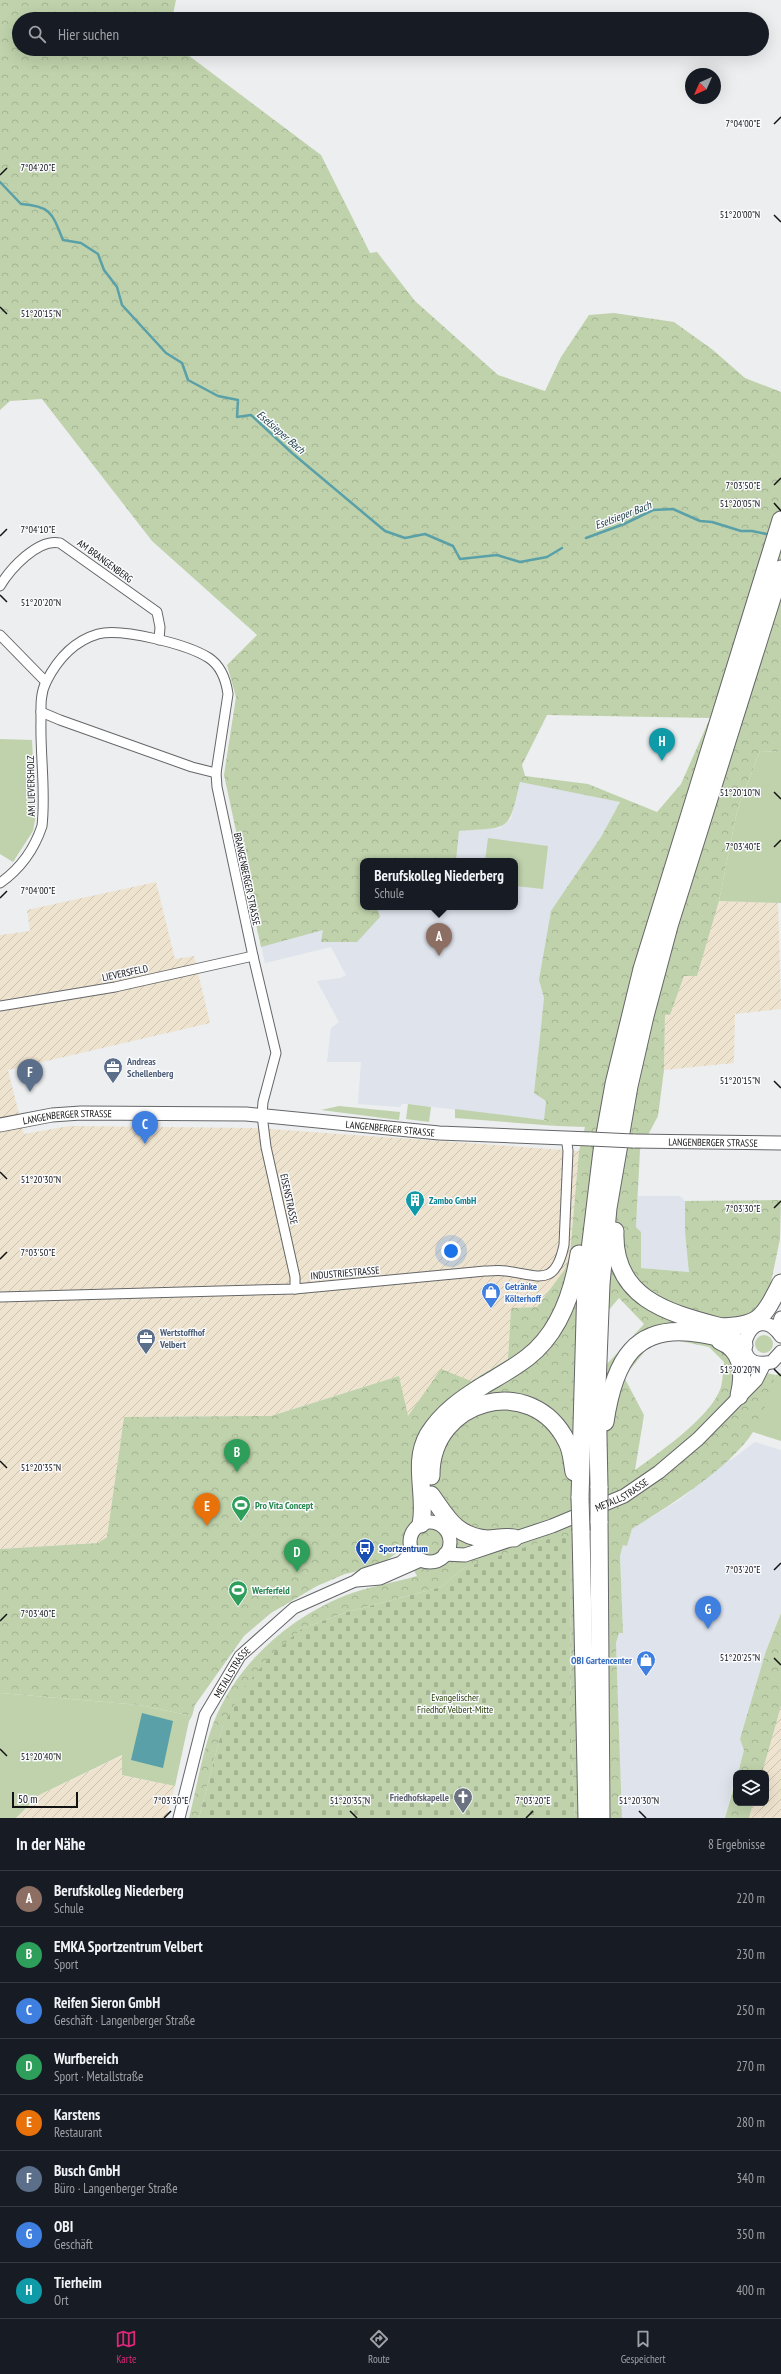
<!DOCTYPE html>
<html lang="de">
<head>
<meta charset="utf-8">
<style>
  :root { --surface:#171b24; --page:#242831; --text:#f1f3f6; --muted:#9ea1a6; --line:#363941; --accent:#db2777 }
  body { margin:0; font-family:"PT Sans Narrow",sans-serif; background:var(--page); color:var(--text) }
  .controls { position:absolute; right:12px; bottom:12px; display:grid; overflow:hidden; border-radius:8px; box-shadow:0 4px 16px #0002 }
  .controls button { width:36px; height:36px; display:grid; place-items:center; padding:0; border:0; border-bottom:1px solid var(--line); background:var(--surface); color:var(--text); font:20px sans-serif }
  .compass { position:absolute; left:685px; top:68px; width:36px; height:36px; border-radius:50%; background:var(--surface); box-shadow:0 4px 16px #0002; rotate:225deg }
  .scale { position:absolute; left:12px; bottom:10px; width:66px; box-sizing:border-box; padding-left:4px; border:2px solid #131314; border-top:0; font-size:11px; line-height:14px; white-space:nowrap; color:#131314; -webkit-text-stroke:3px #fafbfe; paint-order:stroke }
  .you { position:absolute; left:451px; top:1251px; width:14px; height:14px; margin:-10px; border:3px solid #fff; border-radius:50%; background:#1a73e8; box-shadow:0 0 0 6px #1a73e833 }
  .badge { display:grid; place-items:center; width:26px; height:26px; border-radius:50%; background:var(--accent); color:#fff; font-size:13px; font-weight:700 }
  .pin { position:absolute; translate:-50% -33px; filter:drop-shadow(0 1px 2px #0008) }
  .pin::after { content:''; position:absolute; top:21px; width:14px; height:12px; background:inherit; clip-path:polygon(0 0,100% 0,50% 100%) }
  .popup { position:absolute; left:360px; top:858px; width:158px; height:52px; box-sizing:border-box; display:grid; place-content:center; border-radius:8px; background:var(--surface); filter:drop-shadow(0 1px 3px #0005); font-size:13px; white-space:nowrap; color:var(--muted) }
  .popup b { font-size:15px; color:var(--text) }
  .popup::after { content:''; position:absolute; left:50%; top:100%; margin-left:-8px; border:8px solid transparent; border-top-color:var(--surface) }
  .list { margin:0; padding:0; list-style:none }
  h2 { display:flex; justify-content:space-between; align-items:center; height:52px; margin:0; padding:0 16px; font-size:17px }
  h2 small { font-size:13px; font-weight:400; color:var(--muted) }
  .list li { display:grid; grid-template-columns:26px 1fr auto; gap:12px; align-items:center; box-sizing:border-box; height:56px; padding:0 16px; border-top:1px solid var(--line) }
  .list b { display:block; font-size:15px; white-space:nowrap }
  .list p { margin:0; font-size:13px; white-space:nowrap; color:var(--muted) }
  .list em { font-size:13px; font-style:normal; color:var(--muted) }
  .icon { flex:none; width:22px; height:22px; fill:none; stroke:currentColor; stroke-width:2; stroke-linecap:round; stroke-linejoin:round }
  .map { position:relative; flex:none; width:781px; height:1818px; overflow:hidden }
  .search { position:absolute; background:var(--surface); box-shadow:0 4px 16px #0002; left:12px; right:12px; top:12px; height:44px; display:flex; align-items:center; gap:10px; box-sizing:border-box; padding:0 14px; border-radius:22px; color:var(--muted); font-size:15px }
  .sheet { height:500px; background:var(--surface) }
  nav { display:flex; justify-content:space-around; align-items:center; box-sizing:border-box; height:56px; border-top:1px solid var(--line); background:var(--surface); font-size:11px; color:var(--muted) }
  nav a { display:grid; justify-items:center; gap:2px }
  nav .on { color:var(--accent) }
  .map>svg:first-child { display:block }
  .built { fill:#dee3ec }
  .industrial { fill:url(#industrial-furrows) }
  .green { fill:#bfd2ab }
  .forest { fill:url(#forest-crowns); fill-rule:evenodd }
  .cemetery { fill:url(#cemetery-stones) }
  .water { fill:#5aa0a8 }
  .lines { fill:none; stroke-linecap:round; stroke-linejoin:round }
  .stream { stroke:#5aa0a8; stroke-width:2.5 }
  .minor-casing { stroke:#656668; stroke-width:11 }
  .tertiary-casing { stroke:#656668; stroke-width:13 }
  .secondary-casing { stroke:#656668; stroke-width:15 }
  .motorway-casing { stroke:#656668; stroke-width:19 }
  .minor { stroke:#fff; stroke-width:9 }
  .tertiary { stroke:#fff; stroke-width:11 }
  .secondary { stroke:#fff; stroke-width:13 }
  .motorway { stroke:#fff; stroke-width:17 }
  .secondary-bridge-casing { stroke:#656668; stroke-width:15; stroke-linecap:butt }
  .motorway-bridge-casing { stroke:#656668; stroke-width:19; stroke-linecap:butt }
  .secondary-bridge { stroke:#fff; stroke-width:13 }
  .motorway-bridge { stroke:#fff; stroke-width:17 }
  .ticks { fill:none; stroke:#131314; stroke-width:1.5 }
  .labels { text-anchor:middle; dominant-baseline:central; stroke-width:3; stroke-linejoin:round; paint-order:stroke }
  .street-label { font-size:10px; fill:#131314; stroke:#fafbfe }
  .service-label { font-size:10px; font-weight:bold; fill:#4e5e75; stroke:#fafbfe; text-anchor:start }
  .culture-label { font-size:10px; font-weight:bold; fill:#0d838f; stroke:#fafbfe; text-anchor:start }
  .shop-label { font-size:10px; font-weight:bold; fill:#366cbe; stroke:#fafbfe; text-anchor:start }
  .leisure-label { font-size:10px; font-weight:bold; fill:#27864d; stroke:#fafbfe; text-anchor:start }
  .transit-label { font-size:10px; font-weight:bold; fill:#164399; stroke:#fafbfe; text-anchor:start }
  .park-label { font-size:10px; fill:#2a400a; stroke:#fafbfe }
  .worship-label { font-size:10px; font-weight:bold; fill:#5b616d; stroke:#fafbfe; text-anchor:end }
  .water-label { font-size:11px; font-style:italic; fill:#15383c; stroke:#fafbfe }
  .ticks-label { font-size:10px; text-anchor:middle; fill:#131314; stroke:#fafbfe; stroke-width:3; stroke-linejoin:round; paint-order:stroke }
</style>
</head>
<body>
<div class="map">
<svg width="781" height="1818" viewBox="0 0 781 1818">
  <defs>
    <pattern id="industrial-furrows" width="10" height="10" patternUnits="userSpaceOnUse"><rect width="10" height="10" fill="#eee3ce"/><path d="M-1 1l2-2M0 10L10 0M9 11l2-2" fill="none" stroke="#cbc2b0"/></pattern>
    <pattern id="forest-crowns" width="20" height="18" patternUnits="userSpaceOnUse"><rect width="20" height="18" fill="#bfd2ab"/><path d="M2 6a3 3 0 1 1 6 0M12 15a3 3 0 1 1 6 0" fill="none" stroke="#a3b392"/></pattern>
    <pattern id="cemetery-stones" width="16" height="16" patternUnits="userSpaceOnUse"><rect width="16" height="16" fill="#bfd2ab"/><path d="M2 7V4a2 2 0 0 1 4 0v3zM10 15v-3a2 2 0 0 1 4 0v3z" fill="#a3b392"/></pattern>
  </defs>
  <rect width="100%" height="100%" fill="#eceef0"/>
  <g class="built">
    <polygon points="520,782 620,802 601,837 539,980 544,998 534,1093 546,1101 544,1120 408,1104 402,1104 400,1107 358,1104 361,1062 327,1062 331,1028 339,1022 317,981 341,978 346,975 331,947 265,963 245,874 302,848 363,907 515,907 515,861 456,861 459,831 500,828 511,819"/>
    <polygon points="638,1196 680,1196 685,1201 685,1232 690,1272 641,1268 641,1232 636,1227"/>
    <polygon points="755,1442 781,1450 781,1613 766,1651 744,1750 738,1773 736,1773 725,1818 622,1818 616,1643 619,1633 623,1633 620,1556 623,1545 627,1546 632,1529 681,1499 729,1459 731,1460"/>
  </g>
  <g class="industrial">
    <polygon points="156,882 175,959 194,956 210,1023 8,1070 24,1134 69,1126 255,1128 579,1151 570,1254 565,1269 537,1307 511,1308 508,1359 408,1417 399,1376 271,1416 124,1417 107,1537 99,1543 0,1549 0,935 30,931 27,910"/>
    <polygon points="719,901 778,903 781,1009 735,1014 734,1063 664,1070 665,1013 670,1015 684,976 697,976"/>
    <polygon points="781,1706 781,1818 749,1818 753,1803 766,1803 766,1773 762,1773"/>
    <polygon points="123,1755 122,1775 175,1786 166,1818 16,1818 39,1795"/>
  </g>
  <g class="green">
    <polygon points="0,739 32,740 36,815 33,831 13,862 0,854"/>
    <polygon points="760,751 781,752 781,903 719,901 737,811"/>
    <polygon points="488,838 548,846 543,889 515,886 515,861 485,861"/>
    <polygon points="408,1104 431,1107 429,1122 406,1119"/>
    <polygon points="339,1106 400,1112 399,1120 321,1110"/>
    <polygon points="455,1109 544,1120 557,1126 455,1118"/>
    <circle cx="764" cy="1344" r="9"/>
    <polygon points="781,1373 781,1441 753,1432 776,1375"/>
    <polygon points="0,1693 140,1705 192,1716 189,1721 175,1786 122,1775 122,1755 39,1795 16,1818 0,1818"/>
  </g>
  <g class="forest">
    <path d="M 0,0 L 176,0 L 172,19 L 19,19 L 19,49 L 180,49 L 321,155 L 370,253 L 377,252 L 415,301 L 498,375 L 545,391 L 561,357 L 589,315 L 614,313 L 674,322 L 713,350 L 745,378 L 781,392 L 781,752 L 760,751 L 737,811 L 719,901 L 697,976 L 684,976 L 670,1015 L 665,1014 L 664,1070 L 658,1116 L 640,1150 L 636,1227 L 641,1232 L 641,1268 L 689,1272 L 685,1232 L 685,1201 L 781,1200 L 780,1239 L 767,1301 L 755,1313 L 740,1320 L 736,1367 L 776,1375 C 769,1394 764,1415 753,1432 C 729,1469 670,1505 632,1529 L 627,1546 L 623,1545 L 620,1556 L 623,1633 L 619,1633 L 616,1643 L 622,1818 L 575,1818 L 571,1739 L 570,1536 L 464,1568 L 441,1587 L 347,1612 L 303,1628 L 223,1726 L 199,1818 L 189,1818 C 197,1787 202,1753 213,1724 C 236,1665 286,1620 344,1596 C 367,1587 393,1583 417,1576 L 402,1549 L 379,1566 L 345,1574 L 317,1586 L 271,1613 L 244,1636 L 195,1705 L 192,1716 L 140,1705 L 0,1693 L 0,1549 L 98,1543 L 107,1537 L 124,1417 L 271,1416 L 399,1376 L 408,1416 L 441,1369 L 471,1381 L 508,1359 L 511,1308 L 537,1307 L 565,1269 L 570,1254 L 579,1151 L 585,1127 L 557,1126 L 544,1120 L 546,1101 L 534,1093 L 544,998 L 539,980 L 551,911 L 601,837 L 620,802 L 520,782 C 508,833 511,827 459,831 L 456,861 L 363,861 L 363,907 L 377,907 L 380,917 L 357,942 L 321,942 L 323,930 L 261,947 L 224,775 L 236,697 L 227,665 L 257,635 L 152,541 L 42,399 L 10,401 L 0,410 ZM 547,715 L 710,718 L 681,784 L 657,812 L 588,784 L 525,776 L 522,765 ZM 619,1298 L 644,1324 L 606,1365 L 608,1311 ZM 665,1338 L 709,1347 L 724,1362 C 723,1370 723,1379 721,1387 C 712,1416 660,1452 635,1470 L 644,1415 L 624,1377 L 645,1351 Z"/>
    <polygon points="781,1613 781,1706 762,1773 738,1773 744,1750 740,1739 766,1651"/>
    <polygon points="736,1779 736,1803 753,1803 749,1818 725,1818"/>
  </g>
  <polygon class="cemetery" points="558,1536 570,1536 571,1739 575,1818 199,1818 223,1726 243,1689 274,1652 303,1628 347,1612 441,1587 464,1568"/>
  <polygon class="water" points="142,1713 173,1721 163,1768 131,1760"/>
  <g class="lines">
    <g class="stream">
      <path d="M 0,182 L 21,204 C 51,206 52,213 63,240 L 81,243 L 98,254 L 104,270 L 117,287 L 122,305 L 166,353 L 182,363 L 188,380 L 218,396 L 238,400 L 237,417 L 251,415 L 292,453 L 385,531 L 405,538 L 425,534 L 453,546 L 460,559 L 497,555 L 520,562 L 547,557 L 562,548"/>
      <polyline points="586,538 624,524 653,510 673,509 700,521 712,522 741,531 752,531 771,535"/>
    </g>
    <g class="minor-casing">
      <g id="minor">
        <path d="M 0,586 C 10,569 38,538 60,543 L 157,612 L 160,627 L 159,640"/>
        <polyline points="0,635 46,682"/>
        <polyline points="41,712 60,720 192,767 216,773"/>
        <path d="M 0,883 C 20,869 34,850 42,826 C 46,792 40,755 41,721 C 41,707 40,694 46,682 C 57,660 74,641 98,634 C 122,628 187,644 209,658 C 221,666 226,680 228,694 L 216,773 L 217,787 L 253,956 L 276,1053 L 263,1102 L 262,1115 L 266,1147 L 295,1277 L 295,1289"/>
        <polyline points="0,1006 115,987 253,956"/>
        <path d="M 0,1297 L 295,1289 L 485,1271 C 492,1271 499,1270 506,1271 C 538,1275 555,1288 564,1245 L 568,1151 L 566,1137"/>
      </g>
    </g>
    <g class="tertiary-casing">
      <g id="tertiary">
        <polyline points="357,1581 380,1579 423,1560"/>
        <path id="s1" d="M 179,1818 L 205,1715 L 240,1656 L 294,1608 L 355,1581 L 364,1574 L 401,1562 L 413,1550"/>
      </g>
    </g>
    <g class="secondary-casing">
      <g id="secondary">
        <path id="s2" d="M 0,1125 L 52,1115 L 81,1113 L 246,1114 L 439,1133 L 591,1139"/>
        <path id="s3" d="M 633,1141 L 781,1143"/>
        <polyline points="777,1330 781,1318"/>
        <path d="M 781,1336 C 752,1294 721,1374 772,1362 L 781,1352"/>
        <circle cx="430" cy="1542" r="20"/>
        <path id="s4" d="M 445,1554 L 465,1555 L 552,1526 L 624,1496 L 659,1472 L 698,1439 L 756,1380 L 764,1364"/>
      </g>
    </g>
    <g class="motorway-casing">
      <g id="motorway">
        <path d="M 615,1231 C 612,1302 674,1314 729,1329"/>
        <path d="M 720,1327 C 760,1326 763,1318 781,1283"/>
        <path d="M 720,1341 C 744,1350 744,1375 739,1396"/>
        <path d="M 605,1422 C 614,1362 634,1321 702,1334 C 717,1337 731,1338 744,1345"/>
        <path d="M 431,1476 C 430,1399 532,1371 567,1442 C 572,1451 572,1462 574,1472"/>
        <polyline points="599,1488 597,1386 601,1284 608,1208 629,1086 645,1016 669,926 781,569"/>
        <path d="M 431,1495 C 447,1517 455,1536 487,1539 C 497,1539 502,1536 514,1538"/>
        <polyline points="580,1498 586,1283 602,1151 614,1084 642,969 781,520"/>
        <polyline points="599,1521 601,1818"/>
        <path d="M 421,1524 C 427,1495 412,1463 428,1435 C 442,1412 463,1398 484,1385 C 499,1376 514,1368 528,1357 C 560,1332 573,1292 579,1254"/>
        <polyline points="581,1531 587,1818"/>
      </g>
    </g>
    <use href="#minor" class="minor"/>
    <use href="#tertiary" class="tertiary"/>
    <use href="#secondary" class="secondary"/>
    <use href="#motorway" class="motorway"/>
    <g class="secondary-bridge-casing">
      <polyline id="secondary-bridge" points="591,1139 633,1141"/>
    </g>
    <g class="motorway-bridge-casing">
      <g id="motorway-bridge">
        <polyline points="580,1498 581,1531"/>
        <polyline points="599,1521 599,1488"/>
      </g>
    </g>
    <use href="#secondary-bridge" class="secondary-bridge"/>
    <use href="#motorway-bridge" class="motorway-bridge"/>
  </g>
  <path class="ticks" d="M 774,124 L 781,117M 0,175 L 7,168M 774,215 L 781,222M 0,307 L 7,314M 774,485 L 781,478M 774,503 L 781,511M 0,536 L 7,529M 0,595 L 7,602M 774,792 L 781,799M 774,847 L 781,840M 0,898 L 7,891M 774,1081 L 781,1088M 0,1172 L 7,1179M 774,1208 L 781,1201M 0,1259 L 7,1252M 774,1369 L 781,1376M 0,1461 L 7,1468M 774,1570 L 781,1563M 0,1621 L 7,1614M 774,1658 L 781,1665M 0,1749 L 7,1756M 350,1811 L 357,1818M 639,1811 L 646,1818M 164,1818 L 171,1811M 526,1818 L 533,1811"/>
  <defs>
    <g id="office-pin" transform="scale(1)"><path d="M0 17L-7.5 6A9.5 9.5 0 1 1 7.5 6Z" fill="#5c6f8a" stroke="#fafbfe"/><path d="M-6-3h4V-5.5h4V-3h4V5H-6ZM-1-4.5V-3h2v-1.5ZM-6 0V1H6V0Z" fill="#fff"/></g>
    <g id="building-pin" transform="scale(1)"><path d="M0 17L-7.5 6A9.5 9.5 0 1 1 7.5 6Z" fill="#0f9aa8" stroke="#fafbfe"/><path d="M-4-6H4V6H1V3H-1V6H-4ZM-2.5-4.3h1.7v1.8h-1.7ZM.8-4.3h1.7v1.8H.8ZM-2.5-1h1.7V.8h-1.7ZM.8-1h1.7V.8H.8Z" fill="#fff"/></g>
    <g id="shop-pin" transform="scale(1)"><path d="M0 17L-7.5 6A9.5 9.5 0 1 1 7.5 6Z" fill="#3f7fe0" stroke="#fafbfe"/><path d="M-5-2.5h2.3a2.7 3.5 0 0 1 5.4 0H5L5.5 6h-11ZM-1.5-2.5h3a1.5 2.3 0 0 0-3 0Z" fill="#fff"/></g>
    <g id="stadium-pin" transform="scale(1)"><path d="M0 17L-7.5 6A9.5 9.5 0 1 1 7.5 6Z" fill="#2e9e5b" stroke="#fafbfe"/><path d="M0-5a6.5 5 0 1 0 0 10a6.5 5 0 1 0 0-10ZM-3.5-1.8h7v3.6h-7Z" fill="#fff"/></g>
    <g id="bus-pin" transform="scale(1)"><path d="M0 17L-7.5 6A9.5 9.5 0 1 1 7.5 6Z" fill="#1a4fb4" stroke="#fafbfe"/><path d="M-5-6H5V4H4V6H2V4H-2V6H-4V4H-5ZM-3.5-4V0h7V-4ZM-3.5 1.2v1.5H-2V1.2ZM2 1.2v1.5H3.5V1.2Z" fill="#fff"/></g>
    <g id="church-pin" transform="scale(1)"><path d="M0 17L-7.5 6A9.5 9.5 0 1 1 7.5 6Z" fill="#6b7280" stroke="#fafbfe"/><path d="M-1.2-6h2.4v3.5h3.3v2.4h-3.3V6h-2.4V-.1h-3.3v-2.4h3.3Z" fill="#fff"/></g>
  </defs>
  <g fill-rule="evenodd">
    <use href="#office-pin" x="113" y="1067"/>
    <use href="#building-pin" x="415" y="1200"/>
    <use href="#shop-pin" x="491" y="1292"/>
    <use href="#office-pin" x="146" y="1338"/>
    <use href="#stadium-pin" x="241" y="1505"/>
    <use href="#bus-pin" x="365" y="1548"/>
    <use href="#stadium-pin" x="238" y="1590"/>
    <use href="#shop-pin" x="646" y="1660"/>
    <use href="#church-pin" x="463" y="1797"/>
  </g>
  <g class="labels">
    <g class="street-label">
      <text transform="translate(105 561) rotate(36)">AM BRANGENBERG</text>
      <text transform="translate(31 786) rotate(-91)">AM LIEVERSHOLZ</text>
      <text transform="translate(247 879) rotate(78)">BRANGENBERGER STRASSE</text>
      <text transform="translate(125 973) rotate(-12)">LIEVERSFELD</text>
      <text stroke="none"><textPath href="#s2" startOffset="68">LANGENBERGER STRASSE</textPath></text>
      <text stroke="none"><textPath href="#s2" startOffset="392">LANGENBERGER STRASSE</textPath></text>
      <text stroke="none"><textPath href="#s3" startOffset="80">LANGENBERGER STRASSE</textPath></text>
      <text transform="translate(289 1199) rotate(78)">EISENSTRASSE</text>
      <text transform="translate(345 1273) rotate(-5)">INDUSTRIESTRASSE</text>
      <text stroke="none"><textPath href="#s4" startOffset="188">METALLSTRASSE</textPath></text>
      <text stroke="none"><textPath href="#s1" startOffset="157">METALLSTRASSE</textPath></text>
    </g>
    <g class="service-label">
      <text x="127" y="1061">Andreas<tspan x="127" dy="12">Schellenberg</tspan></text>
      <text x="160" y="1332">Wertstoffhof<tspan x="160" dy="12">Velbert</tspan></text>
    </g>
    <g class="culture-label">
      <text x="429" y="1200">Zambo GmbH</text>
    </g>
    <g class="shop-label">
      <text x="505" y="1286">Getränke<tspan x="505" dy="12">Költerhoff</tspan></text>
      <text x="632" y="1660" text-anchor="end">OBI Gartencenter</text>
    </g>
    <g class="leisure-label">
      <text x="255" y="1505">Pro Vita Concept</text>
      <text x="252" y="1590">Werferfeld</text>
    </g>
    <g class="transit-label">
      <text x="379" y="1548">Sportzentrum</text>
    </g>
    <g class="park-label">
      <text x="455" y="1697">Evangelischer<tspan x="455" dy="12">Friedhof Velbert-Mitte</tspan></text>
    </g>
    <g class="worship-label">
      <text x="449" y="1797">Friedhofskapelle</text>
    </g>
    <g class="water-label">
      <text transform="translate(281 432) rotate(41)">Eselsieper Bach</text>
      <text transform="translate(623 515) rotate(-21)">Eselsieper Bach</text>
    </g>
  </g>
  <g class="ticks-label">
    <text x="743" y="127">7°04'00"E</text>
    <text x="38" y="171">7°04'20"E</text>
    <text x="740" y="218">51°20'00"N</text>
    <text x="41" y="317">51°20'15"N</text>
    <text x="743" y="489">7°03'50"E</text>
    <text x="740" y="507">51°20'05"N</text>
    <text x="38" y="533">7°04'10"E</text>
    <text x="41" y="606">51°20'20"N</text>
    <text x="740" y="796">51°20'10"N</text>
    <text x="743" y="850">7°03'40"E</text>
    <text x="38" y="894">7°04'00"E</text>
    <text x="740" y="1084">51°20'15"N</text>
    <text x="41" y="1183">51°20'30"N</text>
    <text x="743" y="1212">7°03'30"E</text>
    <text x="38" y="1256">7°03'50"E</text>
    <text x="740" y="1373">51°20'20"N</text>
    <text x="41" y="1471">51°20'35"N</text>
    <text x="743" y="1573">7°03'20"E</text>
    <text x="38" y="1617">7°03'40"E</text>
    <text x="740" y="1661">51°20'25"N</text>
    <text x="41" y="1760">51°20'40"N</text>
    <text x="171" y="1804">7°03'30"E</text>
    <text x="350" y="1804">51°20'35"N</text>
    <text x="533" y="1804">7°03'20"E</text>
    <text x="639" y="1804">51°20'30"N</text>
  </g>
</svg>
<div class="controls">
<button><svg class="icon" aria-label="layers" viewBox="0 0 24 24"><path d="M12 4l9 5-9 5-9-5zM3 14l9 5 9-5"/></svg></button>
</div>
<svg class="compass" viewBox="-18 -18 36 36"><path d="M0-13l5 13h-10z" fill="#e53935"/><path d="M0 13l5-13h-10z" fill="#9ea1a6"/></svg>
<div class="scale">50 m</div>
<div class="you"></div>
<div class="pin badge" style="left:439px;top:956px;background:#8d6e63">A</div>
<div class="popup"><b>Berufskolleg Niederberg</b>Schule</div>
<div class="pin badge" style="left:237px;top:1472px;background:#2e9e5b">B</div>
<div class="pin badge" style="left:145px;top:1144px;background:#3f7fe0">C</div>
<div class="pin badge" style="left:297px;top:1572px;background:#2e9e5b">D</div>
<div class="pin badge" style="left:207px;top:1526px;background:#e8710a">E</div>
<div class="pin badge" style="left:30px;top:1092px;background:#5c6f8a">F</div>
<div class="pin badge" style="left:708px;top:1629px;background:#3f7fe0">G</div>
<div class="pin badge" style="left:662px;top:761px;background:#0f9aa8">H</div>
<div class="search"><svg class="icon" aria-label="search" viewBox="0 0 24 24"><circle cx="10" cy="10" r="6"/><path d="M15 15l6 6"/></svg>Hier suchen</div>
</div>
<section class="sheet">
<h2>In der Nähe<small>8 Ergebnisse</small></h2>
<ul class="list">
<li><span class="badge" style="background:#8d6e63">A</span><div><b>Berufskolleg Niederberg</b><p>Schule</p></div><em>220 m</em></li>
<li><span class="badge" style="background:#2e9e5b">B</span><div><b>EMKA Sportzentrum Velbert</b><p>Sport</p></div><em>230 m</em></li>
<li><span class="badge" style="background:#3f7fe0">C</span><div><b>Reifen Sieron GmbH</b><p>Geschäft · Langenberger Straße</p></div><em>250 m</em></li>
<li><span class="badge" style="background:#2e9e5b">D</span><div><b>Wurfbereich</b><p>Sport · Metallstraße</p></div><em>270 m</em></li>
<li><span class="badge" style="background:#e8710a">E</span><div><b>Karstens</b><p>Restaurant</p></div><em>280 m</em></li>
<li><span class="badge" style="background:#5c6f8a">F</span><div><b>Busch GmbH</b><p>Büro · Langenberger Straße</p></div><em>340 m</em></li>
<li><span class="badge" style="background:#3f7fe0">G</span><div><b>OBI</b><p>Geschäft</p></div><em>350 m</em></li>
<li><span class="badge" style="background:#0f9aa8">H</span><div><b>Tierheim</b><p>Ort</p></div><em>400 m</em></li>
</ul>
</section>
<nav>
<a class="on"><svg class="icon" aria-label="map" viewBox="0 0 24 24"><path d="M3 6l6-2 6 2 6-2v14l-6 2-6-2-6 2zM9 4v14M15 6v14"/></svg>Karte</a>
<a><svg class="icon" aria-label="directions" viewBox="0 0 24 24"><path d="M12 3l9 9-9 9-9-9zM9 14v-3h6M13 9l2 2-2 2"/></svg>Route</a>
<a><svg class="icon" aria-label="saved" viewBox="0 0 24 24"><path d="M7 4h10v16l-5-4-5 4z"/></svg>Gespeichert</a>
</nav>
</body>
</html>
